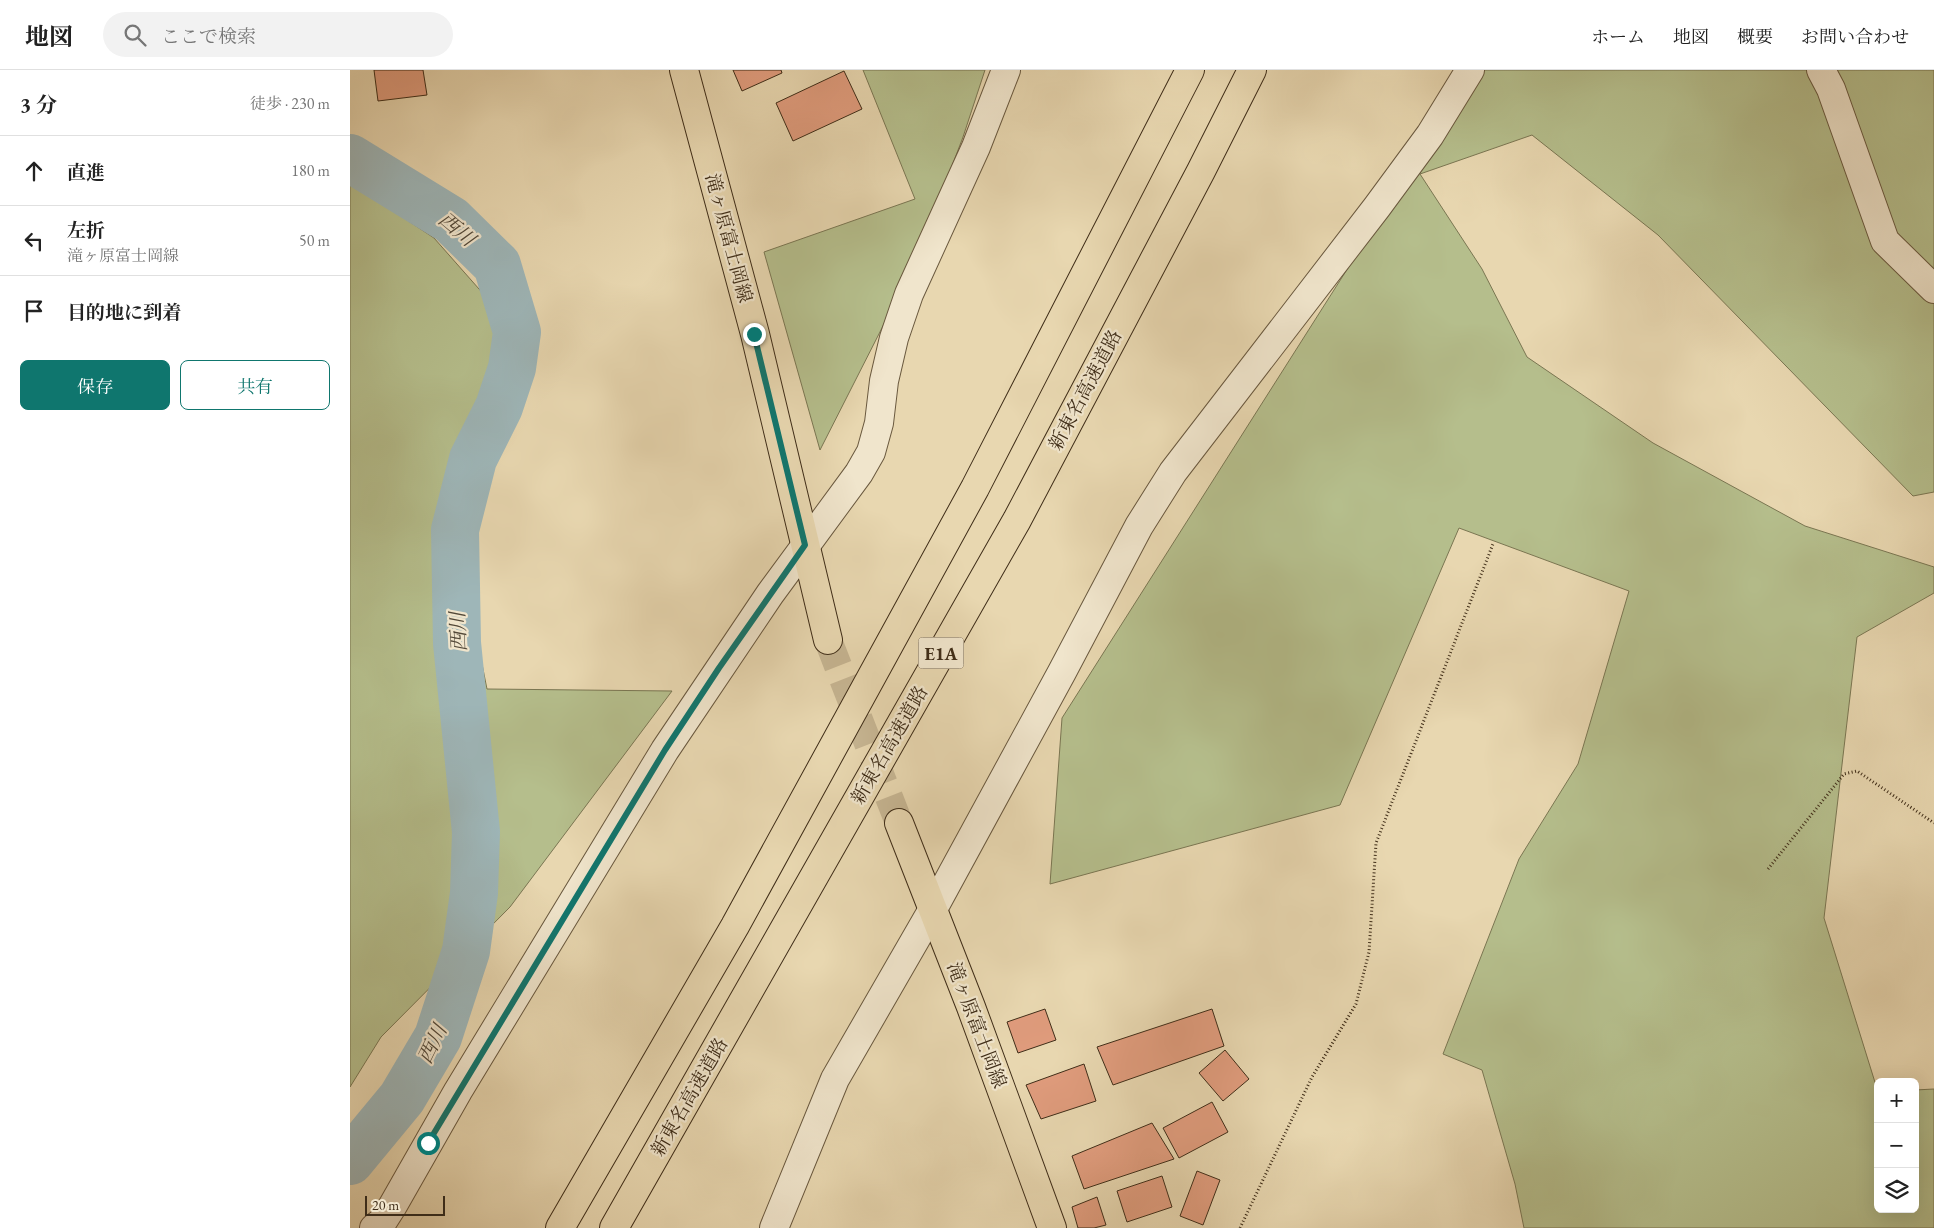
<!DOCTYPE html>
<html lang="ja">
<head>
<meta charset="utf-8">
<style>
  :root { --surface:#fff; --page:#f2f2f2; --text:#222; --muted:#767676; --line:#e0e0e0; --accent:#0f766e }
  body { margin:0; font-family:"EB Garamond","Noto Serif JP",serif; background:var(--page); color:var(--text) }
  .controls { position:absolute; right:15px; bottom:15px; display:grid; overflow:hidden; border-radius:8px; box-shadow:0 5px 20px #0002 }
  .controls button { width:45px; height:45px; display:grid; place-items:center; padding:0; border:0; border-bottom:1px solid var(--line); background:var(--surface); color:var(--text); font:25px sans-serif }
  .scale { position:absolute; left:15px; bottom:12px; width:80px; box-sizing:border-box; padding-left:5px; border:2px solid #3f2d18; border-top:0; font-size:14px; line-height:18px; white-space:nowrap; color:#3f2d18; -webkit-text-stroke:4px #f0e5cc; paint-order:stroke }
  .stop { position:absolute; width:15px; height:15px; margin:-11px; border:4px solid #0f766e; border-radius:50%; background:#fff }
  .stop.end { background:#0f766e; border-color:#fff; box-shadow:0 1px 5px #0008 }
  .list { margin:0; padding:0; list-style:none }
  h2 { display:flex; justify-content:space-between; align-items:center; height:65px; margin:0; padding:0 20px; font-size:21px }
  h2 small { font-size:16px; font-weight:400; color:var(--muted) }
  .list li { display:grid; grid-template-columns:32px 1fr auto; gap:15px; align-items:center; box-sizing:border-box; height:70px; padding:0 20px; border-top:1px solid var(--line) }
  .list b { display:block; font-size:19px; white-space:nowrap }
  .list p { margin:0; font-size:16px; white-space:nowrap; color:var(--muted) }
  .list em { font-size:16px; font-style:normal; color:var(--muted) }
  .actions { display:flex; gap:10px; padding:15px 20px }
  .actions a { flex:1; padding:11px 0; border:1px solid var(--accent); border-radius:8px; text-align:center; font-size:18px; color:var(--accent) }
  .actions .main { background:var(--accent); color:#fff }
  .icon { flex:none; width:28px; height:28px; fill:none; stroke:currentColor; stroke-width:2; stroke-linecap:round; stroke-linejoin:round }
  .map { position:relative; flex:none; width:1584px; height:1158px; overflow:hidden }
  header { display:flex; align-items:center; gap:30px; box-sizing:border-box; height:70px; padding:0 25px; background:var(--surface); border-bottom:1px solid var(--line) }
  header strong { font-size:24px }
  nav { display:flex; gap:28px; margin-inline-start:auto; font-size:18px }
  .search { width:350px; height:45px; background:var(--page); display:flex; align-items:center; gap:12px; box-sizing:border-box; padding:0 18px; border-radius:28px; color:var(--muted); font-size:19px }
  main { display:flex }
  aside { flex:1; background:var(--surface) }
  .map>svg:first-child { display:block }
  .green { fill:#b5be8c; stroke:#7a7652 }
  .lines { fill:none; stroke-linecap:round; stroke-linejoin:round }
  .river { stroke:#9eb6b8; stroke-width:48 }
  .building { fill:#e09c7d; stroke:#3f2d18 }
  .major-tunnel { stroke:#c6b592; stroke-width:28; stroke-dasharray:28 14; stroke-linecap:butt }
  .minor-casing { stroke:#69583e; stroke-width:30 }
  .major-casing { stroke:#3f2d18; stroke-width:30 }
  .highway-casing { stroke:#3f2d18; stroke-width:30 }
  .path { stroke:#3f2d18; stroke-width:3; stroke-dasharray:1 2.5; stroke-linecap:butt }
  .minor { stroke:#f0e5cc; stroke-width:28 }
  .major { stroke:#e8d7b0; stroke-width:28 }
  .highway { stroke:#e8d7b0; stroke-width:28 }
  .route { stroke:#0f766e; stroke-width:6 }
  .labels { text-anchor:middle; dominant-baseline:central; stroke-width:4.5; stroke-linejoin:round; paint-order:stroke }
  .shield { fill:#f0e5cc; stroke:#74644e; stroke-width:1 }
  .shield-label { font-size:18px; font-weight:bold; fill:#3f2d18 }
  .street-label { font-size:19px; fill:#3f2d18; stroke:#f0e5cc }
  .water-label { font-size:20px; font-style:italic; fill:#524838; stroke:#f0e5cc }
</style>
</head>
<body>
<header>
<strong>地図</strong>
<div class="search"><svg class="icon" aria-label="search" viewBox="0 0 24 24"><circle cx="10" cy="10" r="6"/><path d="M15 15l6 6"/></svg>ここで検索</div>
<nav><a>ホーム</a><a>地図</a><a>概要</a><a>お問い合わせ</a></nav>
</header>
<main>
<aside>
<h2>3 分<small>徒歩 · 230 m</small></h2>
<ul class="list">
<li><svg class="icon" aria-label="ahead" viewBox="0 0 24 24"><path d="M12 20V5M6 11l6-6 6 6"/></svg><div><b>直進</b></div><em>180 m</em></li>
<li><svg class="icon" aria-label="left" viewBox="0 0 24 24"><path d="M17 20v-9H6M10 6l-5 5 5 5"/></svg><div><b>左折</b><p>滝ヶ原富士岡線</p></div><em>50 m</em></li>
<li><svg class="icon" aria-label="arrive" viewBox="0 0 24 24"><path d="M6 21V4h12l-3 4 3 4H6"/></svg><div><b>目的地に到着</b></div></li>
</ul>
<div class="actions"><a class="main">保存</a><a>共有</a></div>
</aside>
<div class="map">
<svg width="1584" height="1158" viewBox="0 0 1584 1158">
  <rect width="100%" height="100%" fill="#e8d7b0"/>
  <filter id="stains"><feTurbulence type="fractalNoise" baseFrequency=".004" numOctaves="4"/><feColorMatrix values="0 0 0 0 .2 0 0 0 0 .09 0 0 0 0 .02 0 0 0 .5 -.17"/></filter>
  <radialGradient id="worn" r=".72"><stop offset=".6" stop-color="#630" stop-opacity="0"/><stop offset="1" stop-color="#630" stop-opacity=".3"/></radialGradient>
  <g class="green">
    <polygon points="513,0 635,0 613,67 566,191 470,380 414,182 565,129"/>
    <polygon points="1108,0 1584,0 1584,422 1563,426 1308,165 1182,65 1070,104 1132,199 1177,287 1303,373 1455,456 1584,497 1584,523 1507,567 1474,848 1528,1022 1528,1139 1565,1139 1565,1020 1584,1019 1584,1158 1174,1158 1165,1114 1132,1000 1093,984 1169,789 1228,694 1279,521 1109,458 990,735 700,814 712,648 1031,146"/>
    <polygon points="0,112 84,168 167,262 105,460 137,619 322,621 160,837 31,967 0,1017"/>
  </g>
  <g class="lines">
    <polyline class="river" points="0,88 101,150 147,195 167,262 162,298 149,337 123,389 105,460 107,573 126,762 124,823 116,881 88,967 52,1028 0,1091"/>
  </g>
  <g class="building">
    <polygon points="24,0 73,0 77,25 28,31"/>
    <polygon points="383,0 431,0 432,3 392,21"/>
    <polygon points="494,1 512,39 443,71 426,33"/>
    <polygon points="695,939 706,970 668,983 657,952"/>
    <polygon points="862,939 874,976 763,1015 747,977"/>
    <polygon points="875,980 899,1009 873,1031 849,1003"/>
    <polygon points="734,994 746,1031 691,1049 676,1015"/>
    <polygon points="862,1032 878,1062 829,1088 813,1058"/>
    <polygon points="802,1053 824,1089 734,1119 722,1086"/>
    <polygon points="847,1101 870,1110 853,1155 830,1146"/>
    <polygon points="812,1106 822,1137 777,1152 767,1121"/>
    <polygon points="747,1127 756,1155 744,1158 728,1158 722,1137"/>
  </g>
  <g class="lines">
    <polyline class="major-tunnel" points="478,570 549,753"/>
    <g class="minor-casing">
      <g id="minor">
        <polyline points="1471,0 1481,19 1535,171 1584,219"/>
        <polyline points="24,1158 33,1151 42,1137 108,1021 315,680 420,524 509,403 521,382 529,353 534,311 544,268 559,224 626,77 656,0"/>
        <polyline points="424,1158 485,1009 583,839 712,602 789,456 823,402 1027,137 1080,65 1120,0"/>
      </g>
    </g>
    <g class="major-casing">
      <g id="major">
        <polyline points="334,0 405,264 478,570"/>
        <polyline points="549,753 621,937 702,1158"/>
      </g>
    </g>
    <g class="highway-casing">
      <g id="highway">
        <polyline points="210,1158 385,856 625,418 840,0"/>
        <polyline points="264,1158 667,450 851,101 902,0"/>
      </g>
    </g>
    <g class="path">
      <polyline points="1418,799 1494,704 1507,701 1584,753"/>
      <polyline points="890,1158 962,1007 1006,934 1019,882 1026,773 1143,474"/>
    </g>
    <use href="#minor" class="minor"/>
    <use href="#major" class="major"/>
    <use href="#highway" class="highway"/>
  </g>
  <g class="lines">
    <polyline class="route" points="78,1073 315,680 369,598 455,475 404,264"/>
  </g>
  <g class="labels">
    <rect class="shield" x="568.5" y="567.5" width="45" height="31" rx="4"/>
    <g class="shield-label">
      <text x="591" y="583">E1A</text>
    </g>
    <g class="street-label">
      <text transform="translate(379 168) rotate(75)">滝ヶ原富士岡線</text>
      <text transform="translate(735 320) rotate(-62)">新東名高速道路</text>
      <text transform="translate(539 675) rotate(-60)">新東名高速道路</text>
      <text transform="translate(627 955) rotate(69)">滝ヶ原富士岡線</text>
      <text transform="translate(339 1027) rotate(-60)">新東名高速道路</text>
    </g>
    <g class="water-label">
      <text transform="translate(107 159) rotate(40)">西川</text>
      <text transform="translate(108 562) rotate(-93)">西川</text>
      <text transform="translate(82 974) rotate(-64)">西川</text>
    </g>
  </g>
  <rect width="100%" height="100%" filter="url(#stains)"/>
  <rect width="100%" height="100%" fill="url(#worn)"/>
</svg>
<div class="controls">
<button>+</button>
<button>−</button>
<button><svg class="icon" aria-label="layers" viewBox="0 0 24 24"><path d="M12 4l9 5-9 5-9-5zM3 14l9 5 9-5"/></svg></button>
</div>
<div class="scale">20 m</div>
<div class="stop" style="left:78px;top:1073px"></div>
<div class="stop end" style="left:404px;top:264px"></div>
</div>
</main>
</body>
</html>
